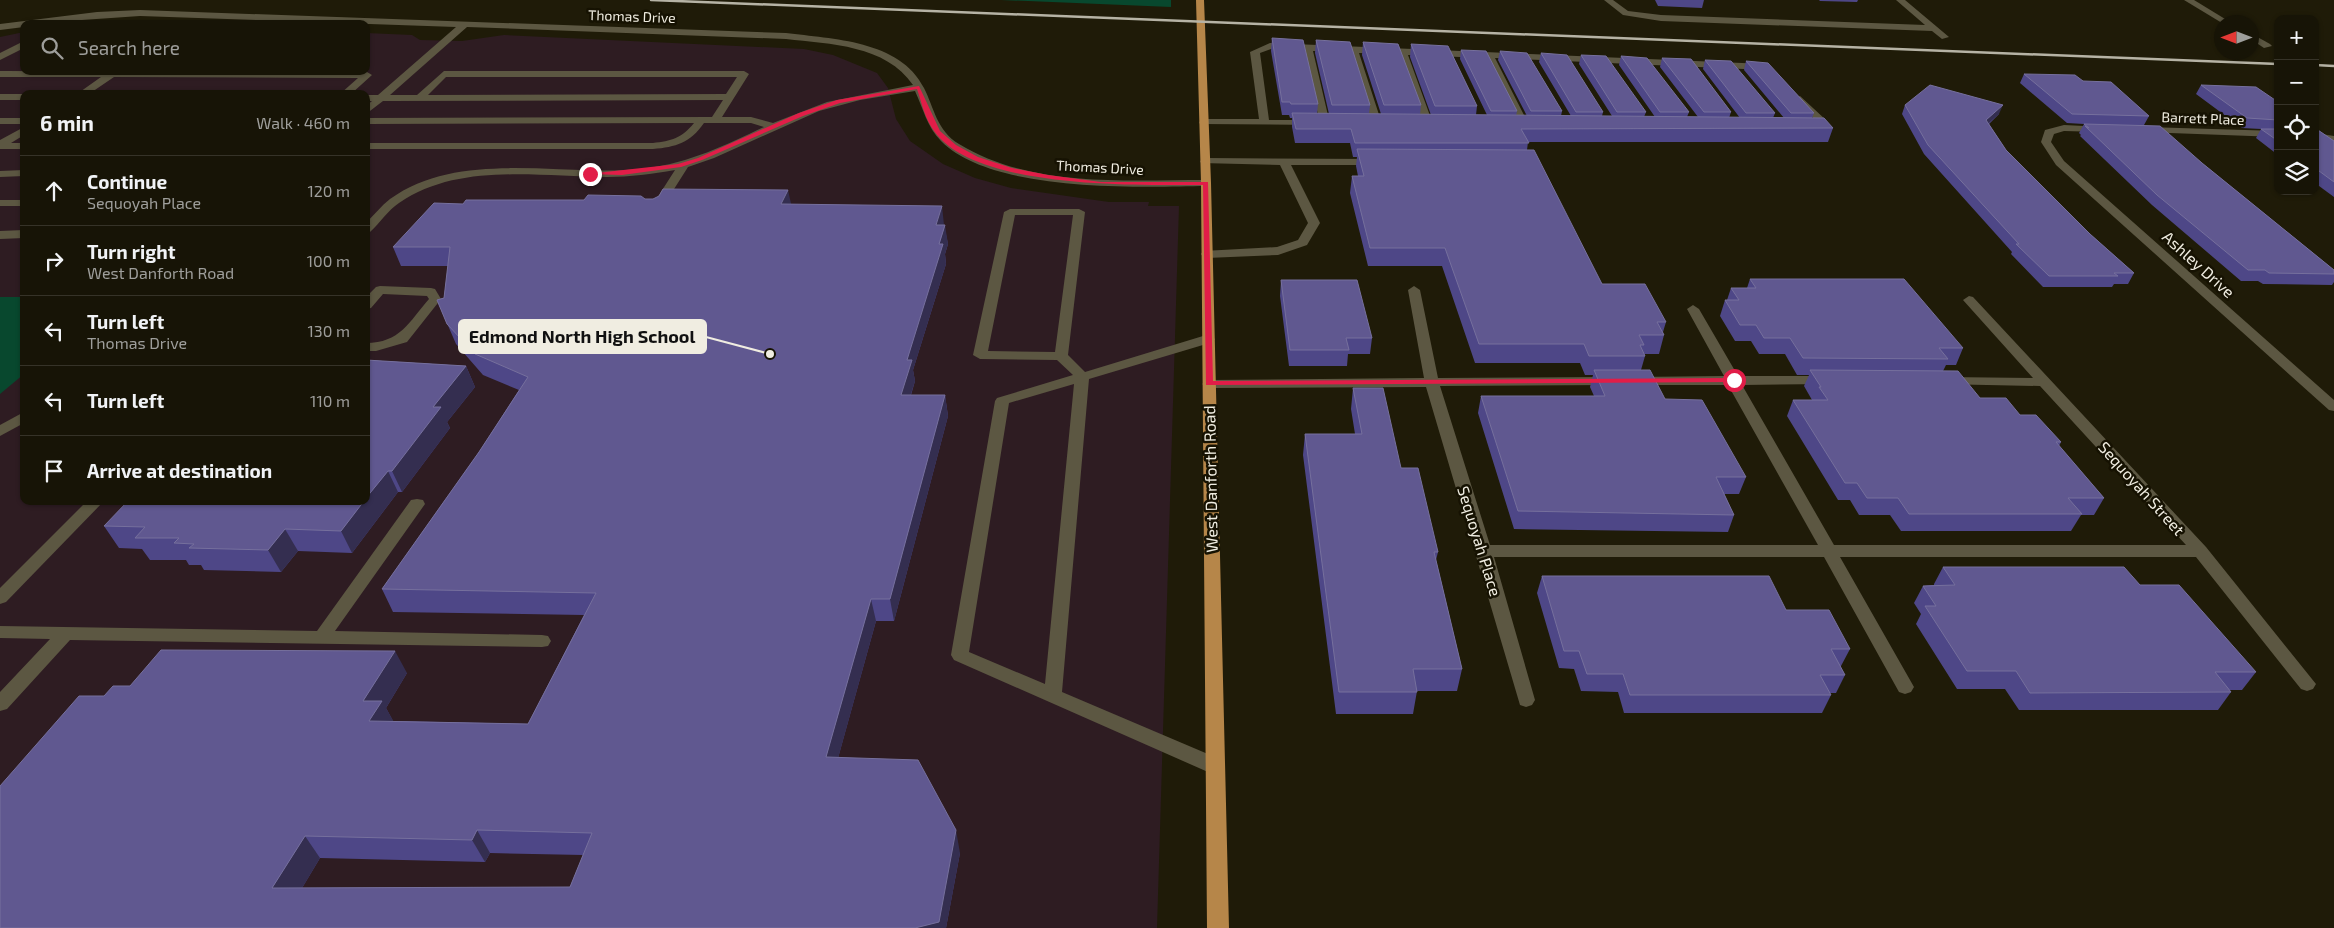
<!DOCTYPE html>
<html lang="en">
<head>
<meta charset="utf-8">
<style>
  :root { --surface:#171406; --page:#242114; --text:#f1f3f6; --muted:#9e9e9b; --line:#363328 }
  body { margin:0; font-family:"Exo 2",sans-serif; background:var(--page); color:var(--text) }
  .controls { position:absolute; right:15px; top:15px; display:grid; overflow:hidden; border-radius:10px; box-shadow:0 1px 4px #0004 }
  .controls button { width:45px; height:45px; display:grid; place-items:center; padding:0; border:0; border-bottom:1px solid var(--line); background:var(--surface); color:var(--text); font:25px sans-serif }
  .compass { position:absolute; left:2214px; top:15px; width:45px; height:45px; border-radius:50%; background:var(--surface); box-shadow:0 1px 4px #0004; rotate:270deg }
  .stop { position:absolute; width:15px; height:15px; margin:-11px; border:4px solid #e11d48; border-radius:50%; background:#fff }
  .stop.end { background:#e11d48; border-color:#fff; box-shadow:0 1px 5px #0008 }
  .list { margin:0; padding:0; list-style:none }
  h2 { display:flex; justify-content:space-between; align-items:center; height:65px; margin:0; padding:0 20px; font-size:21px }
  h2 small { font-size:16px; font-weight:400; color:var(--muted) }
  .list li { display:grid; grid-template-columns:32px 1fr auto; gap:15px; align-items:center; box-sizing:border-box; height:70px; padding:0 20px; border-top:1px solid var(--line) }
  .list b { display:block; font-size:19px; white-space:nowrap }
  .list p { margin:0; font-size:16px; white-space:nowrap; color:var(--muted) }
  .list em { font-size:16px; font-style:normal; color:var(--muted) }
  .icon { flex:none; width:28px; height:28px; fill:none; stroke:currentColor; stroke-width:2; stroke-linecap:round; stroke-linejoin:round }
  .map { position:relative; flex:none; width:2334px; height:928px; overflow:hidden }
  .search { position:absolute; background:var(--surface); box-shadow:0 1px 4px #0004; left:20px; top:20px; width:350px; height:55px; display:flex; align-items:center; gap:12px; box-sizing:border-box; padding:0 18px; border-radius:10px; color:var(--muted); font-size:19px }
  .panel { position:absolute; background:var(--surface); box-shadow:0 1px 4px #0004; left:20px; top:90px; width:350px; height:415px; border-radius:10px }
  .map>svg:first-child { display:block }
  .education { fill:#2e1c22; fill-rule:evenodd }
  .green { fill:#08482e }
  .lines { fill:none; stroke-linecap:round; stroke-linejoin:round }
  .minor { fill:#5c5742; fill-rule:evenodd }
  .major { fill:#b68649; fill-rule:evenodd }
  .rail { stroke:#b6b3a5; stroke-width:2.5 }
  .wall { fill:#4e4787; fill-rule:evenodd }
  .shaded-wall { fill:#342e50 }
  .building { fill:#605890; stroke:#76709d; fill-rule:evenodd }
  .route { fill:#e11d48 }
  .labels { text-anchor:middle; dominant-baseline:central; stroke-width:5; stroke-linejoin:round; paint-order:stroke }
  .far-street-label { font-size:14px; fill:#f0ede1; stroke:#161202 }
  .street-label { font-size:16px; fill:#f0ede1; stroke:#161202 }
  .leader { fill:none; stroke:#f0ede1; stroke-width:2 }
  .callout-dot { fill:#f0ede1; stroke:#161202; stroke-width:2 }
  .callout { fill:#f0ede1; stroke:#f0ede1; stroke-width:2 }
  .callout-label { font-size:18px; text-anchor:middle; font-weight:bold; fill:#111 }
</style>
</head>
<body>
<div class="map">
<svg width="2334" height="928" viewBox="0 0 2334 928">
  <rect width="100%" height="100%" fill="#1f1b08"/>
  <path class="education" d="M 24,32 L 24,71 L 366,71 L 366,33 L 412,35 L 420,40 L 462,41 L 504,35 L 804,49 L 833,55 L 877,73 L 888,88 L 896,119 L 910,141 L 943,164 L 975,178 L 1011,188 L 1109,202 L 1149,202 L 1148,206 L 1179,206 L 1157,928 L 0,928 L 0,37 ZM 24,94 L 366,94 L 366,501 L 24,501 Z"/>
  <g class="green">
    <polygon points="1001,0 1171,0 1171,7"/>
    <polygon points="0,297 24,297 24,374 0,394"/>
  </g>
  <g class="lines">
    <g class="minor">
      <polygon points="1604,0 1613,0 1628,11 1661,15 1925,25 1896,0 1905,0 1949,37 1942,39 1932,31 1661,21 1623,15"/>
      <polygon points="2184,0 2194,0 2230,22 2222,23"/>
      <path d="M 140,10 L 786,33 C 832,39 900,40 924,88 C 934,108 937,131 959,144 C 1031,188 1125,180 1206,180 L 1211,183 L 1206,186 C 1137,187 993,193 941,141 C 927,127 923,108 915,91 L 860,100 L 819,111 L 714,158 L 688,167 L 662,208 L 654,208 L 652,206 L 675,170 C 652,174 630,177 607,177 C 539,177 459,162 399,203 C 388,210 380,223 370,232 L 366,233 L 366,223 C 374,215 381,206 390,199 C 462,147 566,179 647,168 C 689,163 726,145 764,127 L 751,123 L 704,123 C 690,143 676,147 653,149 L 366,149 L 366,143 L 653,143 C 671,141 682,138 694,123 L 366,124 L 366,118 L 712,117 L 723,100 L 383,101 L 366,114 L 366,106 L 372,101 L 366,101 L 366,95 L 378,95 L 456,27 L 140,16 L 24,24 L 24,27 L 0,30 L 0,24 L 97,12 ZM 467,27 L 786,39 C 830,44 886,45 913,85 L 827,102 L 773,123 L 751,117 L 722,117 L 749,74 L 744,71 L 444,71 L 417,95 L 390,95 ZM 446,77 L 737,77 L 726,94 L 428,95 Z"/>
      <polygon points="2252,34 2270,44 2272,46 2264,48 2252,40"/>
      <polygon points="24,41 24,48 0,60 0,53"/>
      <polygon points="1270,43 1766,64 1771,67 1766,70 1495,58 1529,125 1524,128 1519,125 1486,58 1408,55 1433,124 1428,127 1423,124 1398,54 1359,53 1382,124 1377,127 1372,124 1350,52 1313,51 1330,124 1325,127 1320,124 1304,50 1271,49 1260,53 1269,120 1312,120 1316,121 1316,125 1200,124 1199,122 1204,119 1259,119 1250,52"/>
      <polygon points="0,71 367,72 372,75 351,94 340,94 358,78 114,77 89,94 77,94 101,77 0,77"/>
      <rect x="0" y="94" width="24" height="6"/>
      <polygon points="1800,96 1826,120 1825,129 1806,129 1806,125 1817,122 1795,99"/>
      <rect x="0" y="118" width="24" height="6"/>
      <polygon points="2064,125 2105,127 2106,129 2101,132 2064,131 2054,134 2051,142 2064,161 2334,400 2334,411 2329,410 2056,165 2041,142 2045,130"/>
      <polygon points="24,127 24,135 11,143 24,143 24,149 0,149 0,140"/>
      <polygon points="2147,127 2278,131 2278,137 2143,132 2143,128"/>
      <polygon points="2315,133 2334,136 2334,142 2315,139"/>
      <polygon points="1205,158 1376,159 1381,162 1376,165 1291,165 1320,223 1307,245 1278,255 1207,258 1203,257 1201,254 1203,251 1277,247 1298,240 1308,223 1280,165 1201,163 1200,161"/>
      <polygon points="24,170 24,176 0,177 0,171"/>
      <rect x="0" y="200" width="24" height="6"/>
      <path d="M 1010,209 L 1079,209 L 1085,212 L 1068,355 L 1085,372 L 1203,336 L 1208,335 L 1215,339 L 1213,342 L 1089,379 L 1062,692 L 1222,760 L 1225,766 L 1222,772 L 1215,774 L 1208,772 L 954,660 L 951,655 L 995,401 L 997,398 L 1073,375 L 1057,360 L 980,359 L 973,355 L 1004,212 ZM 1015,215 L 1073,215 L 1055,352 L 988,351 ZM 1074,384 L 1045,684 L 969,652 L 1009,403 Z"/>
      <polygon points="24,230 24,238 0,239 0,231"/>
      <path d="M 380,286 L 431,288 L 435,289 L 441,299 L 407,342 L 376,351 L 366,351 L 366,343 C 400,343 409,322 429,299 L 427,296 L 383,294 L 371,308 L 366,309 L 366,297 L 376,287 Z"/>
      <polygon points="1414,286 1420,290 1438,378 1610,377 1617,381 1610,385 1440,386 1490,545 1818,545 1728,385 1635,385 1628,381 1635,377 1724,376 1687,309 1693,305 1699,309 1738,376 1827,376 1834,380 1827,384 1742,385 1834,545 2186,545 2040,386 1940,384 1938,381 1940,378 1945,377 2033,378 1963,300 1969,296 1973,297 2206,547 2316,684 2313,689 2307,691 2301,689 2196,557 1840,557 1914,687 1911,692 1905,694 1899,692 1824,557 1494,557 1535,700 1532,705 1526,707 1520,705 1426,387 1209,388 1202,384 1209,380 1424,378 1408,290"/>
      <polygon points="24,412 24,423 0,436 0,425"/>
      <polygon points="417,499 423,500 425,504 335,631 542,635 548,636 551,641 548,646 542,647 70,640 7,709 0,711 0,692 50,639 0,638 0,626 317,631 411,500"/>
      <polygon points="87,501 104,501 6,602 0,604 0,588"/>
    </g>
    <polygon class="major" points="1196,0 1204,0 1211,183 1229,928 1207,928 1201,183"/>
    <g class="rail">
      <polyline points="651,0 2278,64"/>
      <polyline points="2315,65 2334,66"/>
    </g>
  </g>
  <g class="wall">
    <polygon points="1655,0 1704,0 1702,8 1658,6"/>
    <polygon points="1819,0 1858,0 1857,2 1820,1"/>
    <polygon points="1272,38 1318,104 1317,114 1329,114 1315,53 1316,40 1370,105 1369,114 1381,114 1362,55 1363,42 1421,105 1420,115 1431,115 1410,57 1411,44 1477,106 1476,115 1487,115 1460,59 1461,50 1517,111 1516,116 1527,116 1498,60 1500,51 1562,111 1561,116 1571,116 1539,62 1541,53 1603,112 1602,116 1612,116 1579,64 1581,55 1646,112 1644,117 1655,117 1619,65 1621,56 1689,112 1687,117 1698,117 1660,67 1662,58 1731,112 1729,118 1740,118 1703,69 1705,60 1775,113 1773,118 1784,118 1744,70 1746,61 1814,113 1812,118 1833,128 1828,142 1528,142 1527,150 1602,284 1666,322 1663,332 1664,335 1659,354 1644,354 1645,356 1641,370 1665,399 1746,477 1739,494 1724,494 1734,515 1728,532 1514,529 1478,413 1481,396 1594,396 1590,387 1593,375 1585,375 1580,363 1475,363 1442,266 1368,266 1350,193 1352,176 1358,176 1356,166 1357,157 1353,157 1350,143 1295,143 1292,127 1292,118 1290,118 1289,115 1282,115 1271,51"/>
    <polygon points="2024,74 2083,81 2149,116 2144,125 2202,163 2334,270 2334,282 2332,285 2263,284 2258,281 2241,281 2152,205 2080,136 2081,135 2079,133 2084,124 2067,123 2020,83"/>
    <polygon points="2201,85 2278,102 2278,155 2256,138 2261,129 2242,128 2196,94"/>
    <polygon points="1905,105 1999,114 1989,124 2006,150 2090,234 2134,273 2128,284 2114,284 2112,287 2043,287 2011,254 2012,252 1924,154 1902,114"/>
    <polygon points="2315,128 2334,141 2334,197 2315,183"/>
    <path d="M 653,199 L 791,204 L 944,225 L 948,244 L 945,254 L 946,264 L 913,370 L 915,381 L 911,395 L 945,395 L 948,416 L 894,621 L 876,621 L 838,758 L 960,853 L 946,928 L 0,928 L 104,696 L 130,686 L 407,673 L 386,708 L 393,721 L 528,724 L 584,615 L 393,612 L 382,589 L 479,452 L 519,390 L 483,375 L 456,344 L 437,300 L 444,298 L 448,266 L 401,266 L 393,247 L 463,204 ZM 490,853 L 583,855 L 570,887 L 302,888 L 320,858 L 485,862 Z"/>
    <polygon points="1750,279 1963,348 1956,365 1946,365 1943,371 1980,398 2020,415 2061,442 2059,446 2104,498 2094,515 2081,515 2071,531 1901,531 1890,515 1859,515 1850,500 1838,500 1787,416 1793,400 1812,400 1804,386 1809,375 1797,375 1785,354 1759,354 1751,341 1735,341 1720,316 1725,300 1727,300 1731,288 1747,288"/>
    <polygon points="1281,280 1372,338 1370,354 1348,354 1347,366 1289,366 1280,296"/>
    <polygon points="366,360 466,366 475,387 447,422 450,428 402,492 398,492 352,553 298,551 281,572 204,570 201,565 189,565 186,560 150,560 142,549 119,548 104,526"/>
    <polygon points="1353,388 1401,468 1438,552 1436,560 1462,669 1457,691 1417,691 1413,714 1336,714 1303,455 1305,434 1355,434 1351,409"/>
    <polygon points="1943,567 2140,585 2256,672 2242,690 2229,690 2231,692 2218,710 2019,710 2005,689 1957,689 1916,624 1921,614 1914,603 1923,586 1934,585 1934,584"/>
    <polygon points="1542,576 1786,610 1850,649 1841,666 1840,666 1845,675 1836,693 1830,693 1831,695 1822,713 1624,713 1618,692 1581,691 1574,669 1559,668 1537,593"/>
  </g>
  <g class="shaded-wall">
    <polygon points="2003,105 1999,114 1982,129 1986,120"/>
    <polygon points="788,190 792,208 781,204"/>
    <polygon points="942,206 944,225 936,225"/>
    <polygon points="945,225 948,244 945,254 946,264 913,370 915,381 904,416 901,395 907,360"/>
    <polygon points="466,366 475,387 447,422 450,428 402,492 392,471 433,407"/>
    <polygon points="945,395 948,416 894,621 890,599"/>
    <polygon points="388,471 398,492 352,553 341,531 364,501 366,501 366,498"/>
    <polygon points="285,529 298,551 281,572 268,550"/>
    <polygon points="871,599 876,621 832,780 826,757"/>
    <polygon points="395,651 407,673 386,708 395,724 369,721 363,701"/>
    <polygon points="477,830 490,853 485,862 472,840"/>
    <polygon points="956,830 960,853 946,928 915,928"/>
    <polygon points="305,836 320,858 289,910 272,888"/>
  </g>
  <g class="building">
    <polygon points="1272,38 1303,40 1318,104 1291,104 1290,102 1282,102"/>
    <polygon points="1316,40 1350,42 1370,105 1332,105"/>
    <polygon points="1363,42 1398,44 1421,105 1384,105"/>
    <polygon points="1411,44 1448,46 1477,106 1435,106"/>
    <polygon points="1461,50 1486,51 1517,111 1491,111"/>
    <polygon points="1500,51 1527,53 1562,111 1531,111"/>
    <polygon points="1541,53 1567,55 1603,112 1576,112"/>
    <polygon points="1581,55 1606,56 1646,112 1617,112"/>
    <polygon points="1621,56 1647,58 1689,112 1660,112"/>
    <polygon points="1662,58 1691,59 1731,112 1704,112"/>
    <polygon points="1705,60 1731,61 1775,113 1746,113"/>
    <polygon points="1746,61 1768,63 1814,113 1791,113"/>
    <polygon points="2024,74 2075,75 2083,81 2111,82 2149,116 2072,114"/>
    <polygon points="1930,85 2003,105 1986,120 2006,150 2090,234 2134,273 2114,273 2118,276 2049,276 2016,244 2019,244 1928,145 1905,105"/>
    <polygon points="2201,85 2256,87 2278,102 2278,120 2247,118"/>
    <polygon points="1292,113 1824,118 1833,128 1521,129 1529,143 1355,143 1351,129 1296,129"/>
    <polygon points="2084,124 2160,126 2202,163 2334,270 2334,274 2269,273 2265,270 2248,270 2157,195 2085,126 2089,128"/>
    <polygon points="2315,128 2334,141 2334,182 2315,168"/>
    <polygon points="2261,129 2278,129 2278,141"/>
    <polygon points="1357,149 1534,150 1602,284 1645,284 1666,322 1657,322 1664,335 1639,335 1644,345 1640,345 1645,356 1589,356 1584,344 1479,344 1445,248 1370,248 1352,176 1364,176"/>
    <path d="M 663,189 L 788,190 L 781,204 L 942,206 L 936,225 L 945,225 L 939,244 L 943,244 L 907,360 L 912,360 L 901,395 L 945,395 L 890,599 L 871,599 L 826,757 L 918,760 L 956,830 L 939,922 L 915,928 L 0,928 L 0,786 L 79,696 L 104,696 L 113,686 L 130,686 L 161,650 L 395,651 L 363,701 L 382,701 L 369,721 L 528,724 L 596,593 L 382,589 L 479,452 L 528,377 L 475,354 L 447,324 L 437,300 L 444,298 L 450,247 L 393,247 L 434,203 L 463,204 L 466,200 L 584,200 L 588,195 L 641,196 L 645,199 L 653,199 L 659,196 ZM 477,830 L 592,833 L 570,887 L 272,888 L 305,836 L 472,840 Z"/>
    <polygon points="1750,279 1904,279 1963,348 1939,348 1948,359 1803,358 1790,338 1764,338 1756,325 1740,325 1725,300 1739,300 1731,288 1756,288"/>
    <polygon points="1281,280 1357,280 1372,338 1346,338 1349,350 1290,350"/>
    <polygon points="366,360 466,366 433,407 441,407 392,471 388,471 366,498"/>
    <polygon points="1594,370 1650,370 1665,399 1702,400 1746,477 1716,477 1734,515 1518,511 1481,396 1605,396"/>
    <polygon points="1810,370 1958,371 1980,398 2006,398 2020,415 2036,415 2061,442 2056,442 2104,498 2068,498 2082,514 1909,514 1898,498 1867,498 1857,483 1845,483 1793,400 1828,400 1819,387 1821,387"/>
    <polygon points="1353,388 1383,388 1401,468 1418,468 1438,552 1434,552 1462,669 1413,669 1417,692 1339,692 1305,434 1362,434"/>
    <polygon points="128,501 364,501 341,531 285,529 268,550 189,548 194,544 174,543 179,538 135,538 145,527 104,526"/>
    <polygon points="1943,567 2124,567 2140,585 2179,585 2256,672 2215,672 2231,692 2030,693 2016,671 1967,671 1925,606 1936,606 1923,586 1955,585"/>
    <polygon points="1542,576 1769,576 1786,610 1829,610 1850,649 1831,649 1845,675 1820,675 1831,695 1630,695 1623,674 1587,674 1579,651 1564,651"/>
  </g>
  <path class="route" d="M 919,86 L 940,131 L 956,145 L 978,157 L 1012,168 L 1048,175 L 1101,182 L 1208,182 L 1213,381 L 1734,378 L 1738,380 L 1734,382 L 1206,385 L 1203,185 C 1138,185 976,190 934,131 C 925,119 922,104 917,89 L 840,103 L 803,116 L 702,160 L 681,167 L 622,175 L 587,174 L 678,164 L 698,158 L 799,113 L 837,100 Z"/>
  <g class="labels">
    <g class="far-street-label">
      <text transform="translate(632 16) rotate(2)">Thomas Drive</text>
      <text transform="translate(2203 118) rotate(2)">Barrett Place</text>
      <text transform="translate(1100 167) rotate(3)">Thomas Drive</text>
    </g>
    <g class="street-label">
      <text transform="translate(2199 264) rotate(42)">Ashley Drive</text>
      <text transform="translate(1210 479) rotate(-91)">West Danforth Road</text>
      <text transform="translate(2142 488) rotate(48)">Sequoyah Street</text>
      <text transform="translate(1480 541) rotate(73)">Sequoyah Place</text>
    </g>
  </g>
  <path class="leader" d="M770 354L706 337"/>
  <circle class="callout-dot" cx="770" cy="354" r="5"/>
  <rect class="callout" x="459" y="320" width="247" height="33" rx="5"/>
  <g class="callout-label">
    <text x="582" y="343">Edmond North High School</text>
  </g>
</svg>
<div class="controls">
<button>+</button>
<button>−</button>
<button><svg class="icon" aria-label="locate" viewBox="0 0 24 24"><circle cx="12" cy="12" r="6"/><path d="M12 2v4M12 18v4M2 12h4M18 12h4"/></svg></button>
<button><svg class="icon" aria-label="layers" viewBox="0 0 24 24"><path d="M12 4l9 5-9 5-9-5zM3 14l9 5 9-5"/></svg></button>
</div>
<svg class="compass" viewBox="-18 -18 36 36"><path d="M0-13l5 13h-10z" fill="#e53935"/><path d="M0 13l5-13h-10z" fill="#9e9e9b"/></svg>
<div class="stop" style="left:1734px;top:380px"></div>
<div class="stop end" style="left:590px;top:174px"></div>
<div class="search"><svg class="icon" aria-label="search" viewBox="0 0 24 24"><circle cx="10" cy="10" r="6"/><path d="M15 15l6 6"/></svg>Search here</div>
<section class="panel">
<h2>6 min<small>Walk · 460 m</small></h2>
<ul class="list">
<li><svg class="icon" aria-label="ahead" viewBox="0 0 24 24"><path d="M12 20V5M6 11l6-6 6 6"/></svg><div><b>Continue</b><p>Sequoyah Place</p></div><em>120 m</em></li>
<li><svg class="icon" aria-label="right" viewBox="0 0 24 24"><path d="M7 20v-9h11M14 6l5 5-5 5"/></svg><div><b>Turn right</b><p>West Danforth Road</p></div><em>100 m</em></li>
<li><svg class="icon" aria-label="left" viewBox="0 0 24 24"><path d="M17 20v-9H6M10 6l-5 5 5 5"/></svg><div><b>Turn left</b><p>Thomas Drive</p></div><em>130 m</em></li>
<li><svg class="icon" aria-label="left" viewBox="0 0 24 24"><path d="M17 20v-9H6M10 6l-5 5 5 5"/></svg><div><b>Turn left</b></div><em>110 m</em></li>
<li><svg class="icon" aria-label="arrive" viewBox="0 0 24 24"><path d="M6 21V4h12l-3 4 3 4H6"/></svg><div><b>Arrive at destination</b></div></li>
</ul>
</section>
</div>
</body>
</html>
